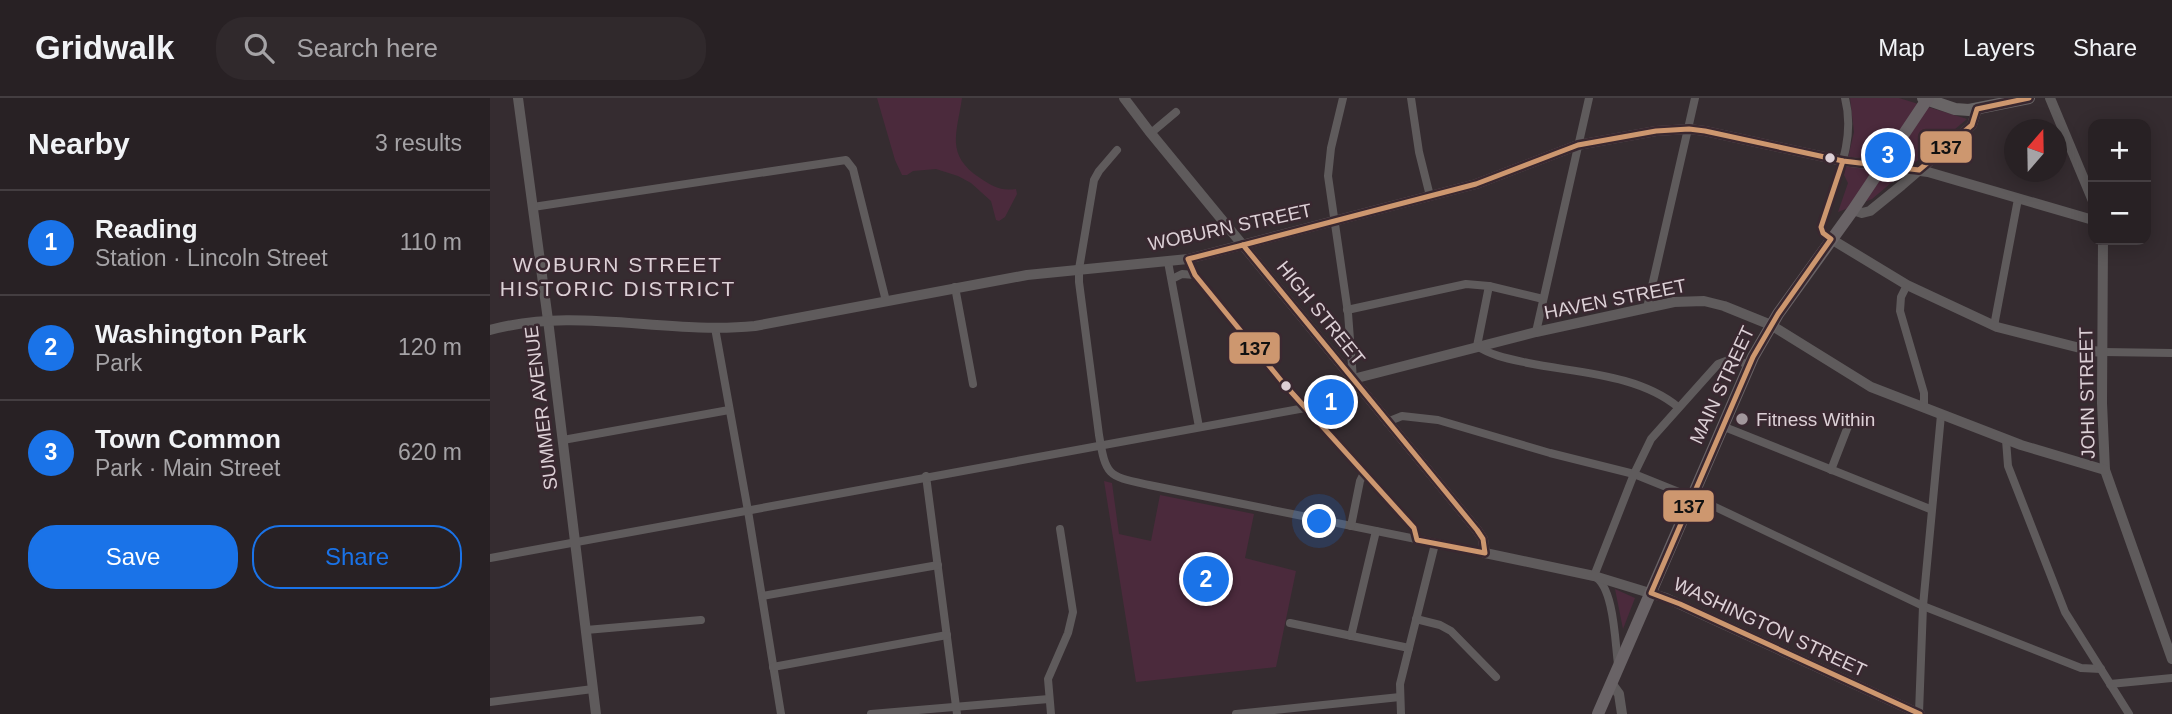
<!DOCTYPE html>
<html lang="en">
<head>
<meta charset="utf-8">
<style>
  :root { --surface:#282124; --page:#30292c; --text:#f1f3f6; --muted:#a5a3a6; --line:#443e41; --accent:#1a73e8 }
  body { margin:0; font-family:Arial,sans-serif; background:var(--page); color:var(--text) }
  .controls { position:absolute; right:21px; top:21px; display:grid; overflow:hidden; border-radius:14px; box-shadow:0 4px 18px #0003 }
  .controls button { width:63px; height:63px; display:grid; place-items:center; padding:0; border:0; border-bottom:2px solid var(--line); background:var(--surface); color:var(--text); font:35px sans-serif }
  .compass { position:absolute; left:1514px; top:21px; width:63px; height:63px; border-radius:50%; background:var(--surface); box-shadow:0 4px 18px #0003; rotate:20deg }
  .you { position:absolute; left:830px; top:424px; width:24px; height:24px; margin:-18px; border:5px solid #fff; border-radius:50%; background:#1a73e8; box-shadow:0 0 0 10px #1a73e833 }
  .badge { display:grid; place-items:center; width:46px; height:46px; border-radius:50%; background:var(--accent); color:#fff; font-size:23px; font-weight:700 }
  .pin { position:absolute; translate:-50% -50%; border:4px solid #fff; box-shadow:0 2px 7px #0006 }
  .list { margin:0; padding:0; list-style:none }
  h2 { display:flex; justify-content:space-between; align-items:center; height:91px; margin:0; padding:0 28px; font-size:30px }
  h2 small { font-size:23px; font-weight:400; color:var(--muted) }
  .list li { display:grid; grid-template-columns:46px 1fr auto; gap:21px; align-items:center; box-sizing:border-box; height:105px; padding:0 28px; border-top:2px solid var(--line) }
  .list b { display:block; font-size:26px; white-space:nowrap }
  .list p { margin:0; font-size:23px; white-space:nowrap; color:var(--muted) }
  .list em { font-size:23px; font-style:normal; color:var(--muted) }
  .actions { display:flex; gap:14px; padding:21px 28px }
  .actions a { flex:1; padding:16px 0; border:2px solid var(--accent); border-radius:28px; text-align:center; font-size:24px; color:var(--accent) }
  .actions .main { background:var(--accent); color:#fff }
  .icon { flex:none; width:38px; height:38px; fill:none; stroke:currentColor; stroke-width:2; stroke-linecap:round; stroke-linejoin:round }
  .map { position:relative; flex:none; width:1682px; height:616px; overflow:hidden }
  header { display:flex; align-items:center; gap:42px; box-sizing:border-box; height:98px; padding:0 35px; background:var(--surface); border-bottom:2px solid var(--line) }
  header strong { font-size:33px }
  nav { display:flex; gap:38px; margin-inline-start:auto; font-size:24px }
  .search { width:490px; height:63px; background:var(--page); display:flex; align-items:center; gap:18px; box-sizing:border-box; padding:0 24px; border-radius:28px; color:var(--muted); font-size:26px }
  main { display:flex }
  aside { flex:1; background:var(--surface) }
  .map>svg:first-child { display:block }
  .green { fill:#4b2a3c }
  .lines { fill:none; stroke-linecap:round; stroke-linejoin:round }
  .minor { stroke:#5f5b5c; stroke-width:8 }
  .tertiary { stroke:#5f5b5c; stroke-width:10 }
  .secondary { stroke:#696566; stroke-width:12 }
  .primary { stroke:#696366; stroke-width:12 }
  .bus-1-casing { stroke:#392830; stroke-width:10 }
  .bus-1 { stroke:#cd976f; stroke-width:5 }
  .bus-dot { fill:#dcd0d6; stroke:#392830; stroke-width:2.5 }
  .poi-dot { fill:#a2979c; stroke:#392830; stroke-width:2.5 }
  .labels { text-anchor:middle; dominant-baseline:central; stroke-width:5; stroke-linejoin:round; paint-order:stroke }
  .street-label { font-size:19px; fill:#dcd0d6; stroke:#392830 }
  .poi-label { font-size:19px; fill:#dcd0d6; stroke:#392830; text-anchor:start }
  .neighbourhood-label { font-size:21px; letter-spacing:2px; fill:#dcd0d6; stroke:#392830 }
  .line-badge { stroke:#392830; stroke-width:2.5 }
  .pale-badge-label { font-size:19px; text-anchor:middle; font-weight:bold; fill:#111 }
</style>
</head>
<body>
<header>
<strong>Gridwalk</strong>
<div class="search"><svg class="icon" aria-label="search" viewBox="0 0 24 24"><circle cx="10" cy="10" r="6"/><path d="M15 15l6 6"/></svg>Search here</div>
<nav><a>Map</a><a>Layers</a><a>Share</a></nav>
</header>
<main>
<aside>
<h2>Nearby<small>3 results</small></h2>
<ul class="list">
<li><span class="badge">1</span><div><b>Reading</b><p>Station · Lincoln Street</p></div><em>110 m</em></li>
<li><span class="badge">2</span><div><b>Washington Park</b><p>Park</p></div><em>120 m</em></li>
<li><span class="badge">3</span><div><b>Town Common</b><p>Park · Main Street</p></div><em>620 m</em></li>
</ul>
<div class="actions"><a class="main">Save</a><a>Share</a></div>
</aside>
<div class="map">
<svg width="1682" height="616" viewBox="0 0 1682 616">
  <rect width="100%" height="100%" fill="#352c30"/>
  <g class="green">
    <path d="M 387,0 L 472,0 C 467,35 455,57 490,80 C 504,89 510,93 526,91 L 527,96 L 515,119 L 509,123 L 506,122 L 501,103 L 481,85 L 468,78 L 446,71 L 423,73 L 417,77 L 412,77 L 405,62 Z"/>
    <polygon points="1360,0 1409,0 1477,21 1382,101 1348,114 1358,85 1354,77 1364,34"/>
    <polygon points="614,383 622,385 629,436 661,443 670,397 764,416 755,460 806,473 786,569 646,584"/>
    <polygon points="1125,491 1145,500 1133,531"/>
  </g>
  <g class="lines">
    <g class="minor">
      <polyline points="853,0 841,50 838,78 858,215 863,281"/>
      <polyline points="921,0 929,54 940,98"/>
      <polyline points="661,35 686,14"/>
      <path d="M 627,52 L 609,73 L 604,82 L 589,171 L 589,184 L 609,337 C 616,379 618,378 659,387 L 995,455"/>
      <polyline points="43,109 356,62 363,71 396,203"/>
      <path d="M 1341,141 L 1333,135 L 1331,129 C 1343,86 1367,46 1355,0"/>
      <polyline points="698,161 705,177 794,286 924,430 927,442"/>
      <polyline points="678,164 709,329"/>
      <polyline points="682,181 692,176 705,177"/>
      <polyline points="1417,187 1411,199 1410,213 1434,295 1434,310"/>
      <path d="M 999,188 L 987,248 C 1002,258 1020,261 1038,265 C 1087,275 1148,276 1188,309"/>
      <polyline points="465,189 483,286"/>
      <polyline points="1157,210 1205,0"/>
      <polyline points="857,212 976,186 999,188 1053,201"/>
      <polyline points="1504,228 1528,101"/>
      <polyline points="225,230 258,413 291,616"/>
      <polyline points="1046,234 1099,0"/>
      <polyline points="1613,254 1682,255"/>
      <polyline points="897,324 912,318 948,322 1060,355 1144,376 1221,407 1433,508 1591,570 1611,571"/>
      <polyline points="1232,328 1440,411"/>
      <polyline points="73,342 239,312"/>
      <polyline points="1516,342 1518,368 1575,514 1639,616"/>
      <polyline points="1341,372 1362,318"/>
      <polyline points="436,378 467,616"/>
      <polyline points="861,428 870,383 874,375"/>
      <polyline points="0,460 815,310"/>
      <polyline points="272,498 448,467"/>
      <polyline points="926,521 950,527 961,533 1006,579"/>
      <polyline points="800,525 919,550"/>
      <polyline points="96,532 211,522"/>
      <polyline points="861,538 886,433"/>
      <path d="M 1128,566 C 1125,544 1124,488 1104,478 L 1144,376 L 1161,341 L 1228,266 L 1241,261 L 1260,267"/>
      <polyline points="283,569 457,537"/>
      <polyline points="1620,586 1682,580"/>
      <polyline points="0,604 103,591"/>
      <polyline points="1429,615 1433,508 1451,317"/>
      <polyline points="381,616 559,601"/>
      <polyline points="561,616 558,581 578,535 583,514 570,431"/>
      <polyline points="746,616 910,599"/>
      <polyline points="911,616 910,586 945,446"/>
    </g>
    <g class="tertiary">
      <polyline points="28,0 58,222 106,616"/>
      <polyline points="634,0 659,33 987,432 993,441 995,455 1104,478 1176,500 1430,616"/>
      <polyline points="1560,0 1603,103"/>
      <polyline points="1363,112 1372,115 1380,113 1412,87 1482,27 1487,11"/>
      <polyline points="1341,141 1417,187 1507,229 1602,253 1613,254"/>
      <polyline points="1613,142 1612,305 1615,372 1682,561"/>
      <path d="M 0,232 C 87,208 176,237 265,228 L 537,177 L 698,161 L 986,86 L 1088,47 L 1166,33 L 1199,31 L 1215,33 L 1353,63 L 1438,74 L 1603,122"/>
      <polyline points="863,281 1046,234 1184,204 1214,203 1234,208 1281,227 1381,289 1531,347 1615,372"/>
      <polyline points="1121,585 1129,596 1132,616"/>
    </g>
    <polyline class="secondary" points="1433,0 1465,11 1479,12 1539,0"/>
    <polyline class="primary" points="1108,616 1263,259 1288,216 1363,112 1438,0"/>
    <g class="bus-1-casing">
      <g id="bus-1">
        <polyline points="1353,63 1331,129 1333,135 1341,141 1288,216 1263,259 1161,495 1190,506 1430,616"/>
        <polygon points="753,147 987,432 993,441 995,455 927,442 924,430 794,286 705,177 698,161"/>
        <polyline points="753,147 986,86 1088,47 1166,33 1199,31 1215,33 1353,63 1429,72 1482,27 1487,11 1539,0"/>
      </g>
    </g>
    <use href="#bus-1" class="bus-1"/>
  </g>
  <g class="bus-dot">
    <circle cx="1340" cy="60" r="6"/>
    <circle cx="796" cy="288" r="6"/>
  </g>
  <circle class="poi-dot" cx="1252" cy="321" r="7"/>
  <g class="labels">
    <g class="street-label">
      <text transform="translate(740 129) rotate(-12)">WOBURN STREET</text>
      <text transform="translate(1125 201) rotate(-11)">HAVEN STREET</text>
      <text transform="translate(831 215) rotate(51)">HIGH STREET</text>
      <text transform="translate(1232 287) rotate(-65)">MAIN STREET</text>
      <text transform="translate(1597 295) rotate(-91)">JOHN STREET</text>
      <text transform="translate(51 310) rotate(-97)">SUMMER AVENUE</text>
      <text transform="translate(1280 529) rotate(25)">WASHINGTON STREET</text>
    </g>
    <g class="poi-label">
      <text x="1266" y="321">Fitness Within</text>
    </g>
    <g class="neighbourhood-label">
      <text x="128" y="166">WOBURN STREET<tspan x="128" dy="24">HISTORIC DISTRICT</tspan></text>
    </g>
  </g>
  <g class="line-badge">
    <rect x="1429" y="32" width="54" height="34" rx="7" fill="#cd976f"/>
    <rect x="738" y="233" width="53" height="34" rx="7" fill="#cd976f"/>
    <rect x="1172" y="391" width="53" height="34" rx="7" fill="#cd976f"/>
  </g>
  <g class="pale-badge-label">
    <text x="1456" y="56">137</text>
    <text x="765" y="257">137</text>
    <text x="1199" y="415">137</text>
  </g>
</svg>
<div class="controls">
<button>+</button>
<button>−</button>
</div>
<svg class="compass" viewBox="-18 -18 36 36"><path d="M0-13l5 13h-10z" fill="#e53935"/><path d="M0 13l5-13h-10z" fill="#a5a3a6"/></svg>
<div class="you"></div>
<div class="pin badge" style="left:841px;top:304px">1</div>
<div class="pin badge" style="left:716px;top:481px">2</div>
<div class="pin badge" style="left:1398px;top:57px">3</div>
</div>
</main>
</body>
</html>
